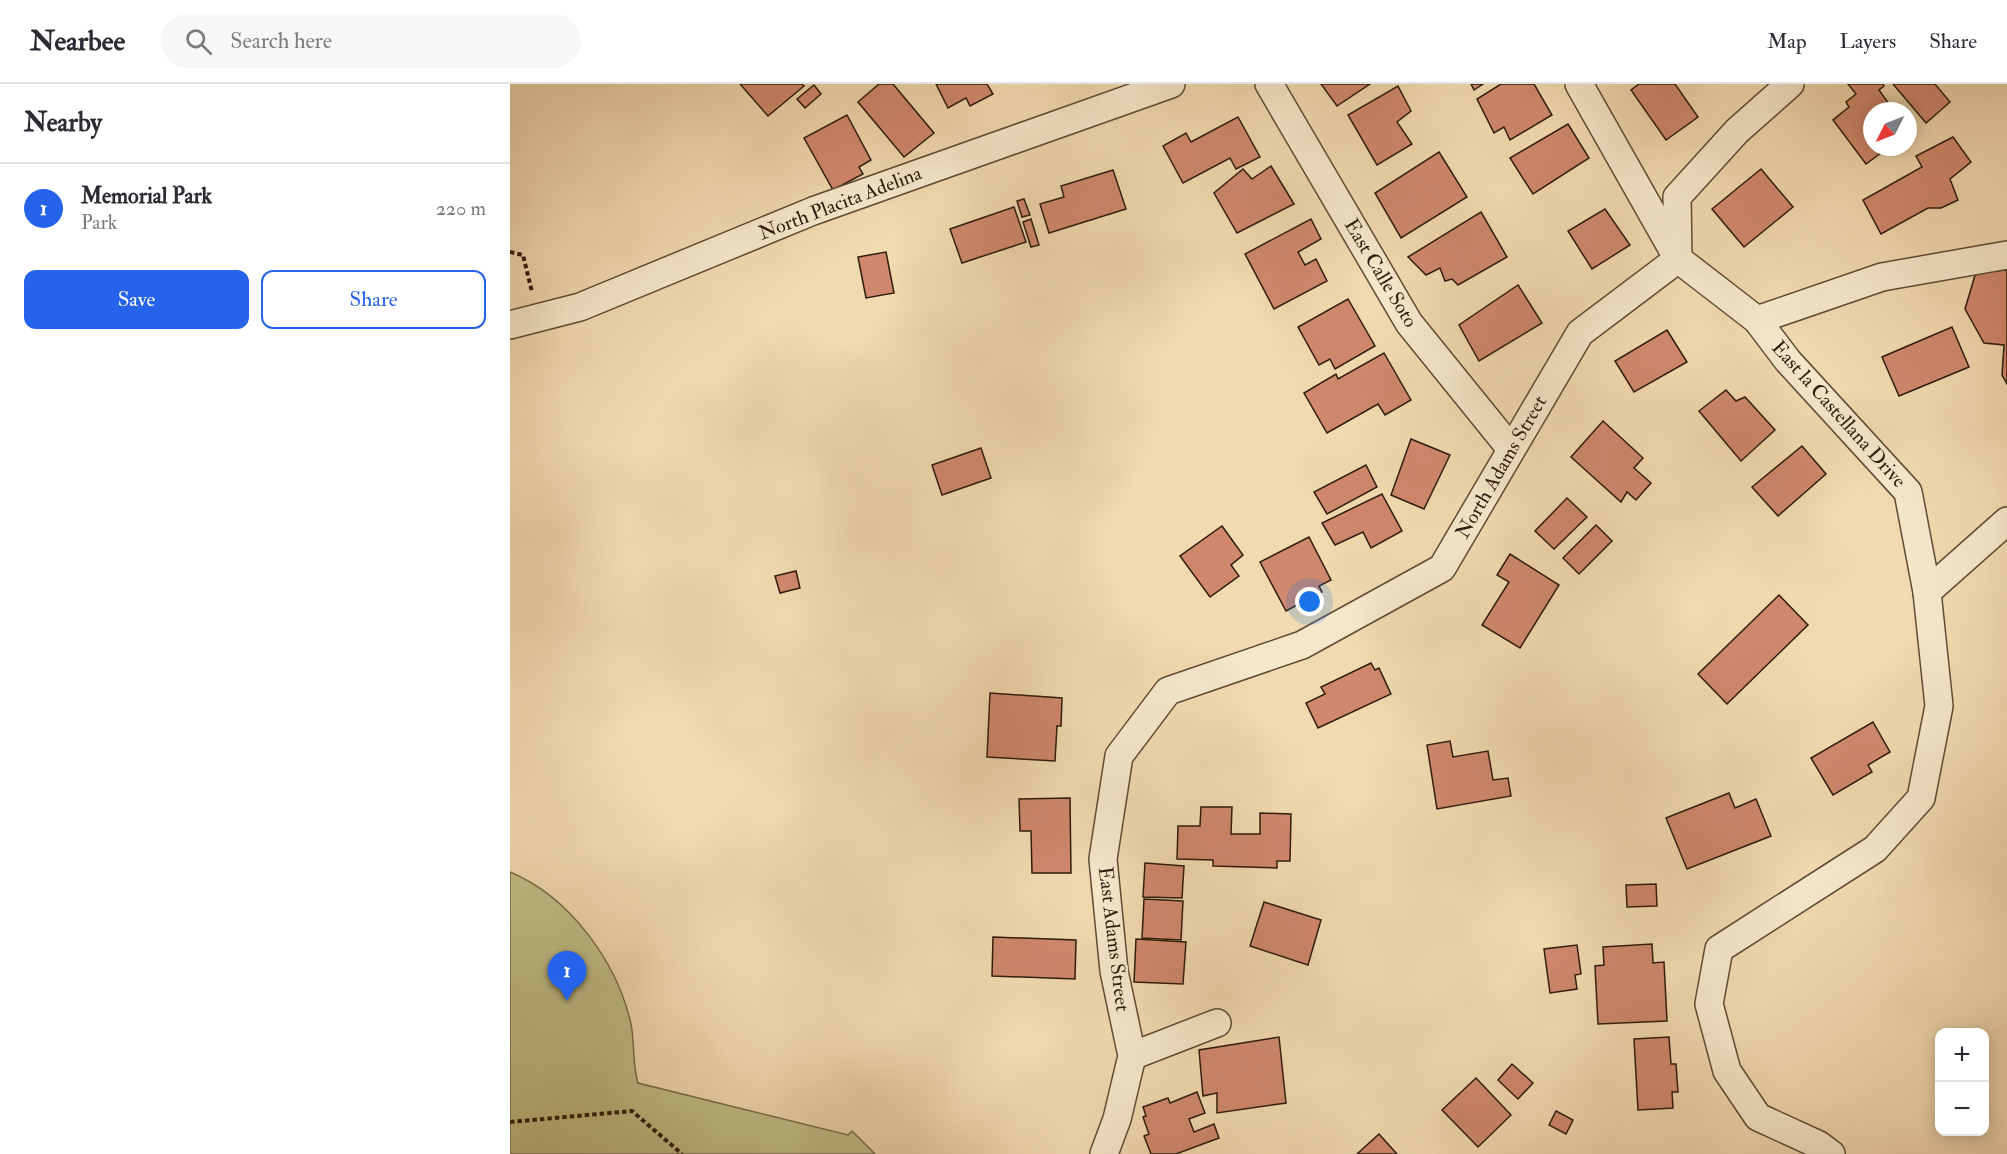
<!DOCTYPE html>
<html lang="en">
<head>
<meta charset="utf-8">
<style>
  :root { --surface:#fff; --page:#f7f7f7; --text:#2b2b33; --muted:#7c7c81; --line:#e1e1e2; --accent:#2563eb }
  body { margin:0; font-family:"IM FELL Double Pica",serif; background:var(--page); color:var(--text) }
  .controls { position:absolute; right:18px; bottom:18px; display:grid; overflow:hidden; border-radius:12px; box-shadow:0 3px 15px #0003 }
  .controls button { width:54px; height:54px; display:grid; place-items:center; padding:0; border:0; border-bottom:2px solid var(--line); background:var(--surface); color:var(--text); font:30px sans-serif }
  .compass { position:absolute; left:1353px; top:18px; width:54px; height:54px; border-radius:50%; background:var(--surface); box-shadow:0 3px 15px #0003; rotate:228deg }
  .you { position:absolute; left:800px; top:518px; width:21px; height:21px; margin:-15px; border:4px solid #fff; border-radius:50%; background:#1a73e8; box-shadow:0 0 0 9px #1a73e833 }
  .badge { display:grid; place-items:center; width:39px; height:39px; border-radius:50%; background:var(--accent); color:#fff; font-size:20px; font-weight:700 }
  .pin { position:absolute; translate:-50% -50px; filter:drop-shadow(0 2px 3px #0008) }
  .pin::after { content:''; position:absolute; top:32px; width:21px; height:18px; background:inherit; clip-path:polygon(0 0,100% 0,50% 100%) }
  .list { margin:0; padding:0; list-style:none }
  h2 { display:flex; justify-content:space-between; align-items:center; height:78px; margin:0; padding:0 24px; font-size:26px }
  h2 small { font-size:20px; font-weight:400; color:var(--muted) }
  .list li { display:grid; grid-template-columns:39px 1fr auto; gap:18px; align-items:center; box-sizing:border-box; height:90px; padding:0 24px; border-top:2px solid var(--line) }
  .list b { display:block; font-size:22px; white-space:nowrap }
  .list p { margin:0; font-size:20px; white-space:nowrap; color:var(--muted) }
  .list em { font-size:20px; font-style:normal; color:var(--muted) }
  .actions { display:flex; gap:12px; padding:18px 24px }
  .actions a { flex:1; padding:14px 0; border:2px solid var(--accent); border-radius:12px; text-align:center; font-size:21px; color:var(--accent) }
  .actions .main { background:var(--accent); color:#fff }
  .icon { flex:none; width:33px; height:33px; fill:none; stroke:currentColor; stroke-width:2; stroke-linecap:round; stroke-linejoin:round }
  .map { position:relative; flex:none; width:1497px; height:1070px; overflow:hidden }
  header { display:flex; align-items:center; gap:36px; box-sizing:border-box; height:84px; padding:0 30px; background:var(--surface); border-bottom:2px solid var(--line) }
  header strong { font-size:28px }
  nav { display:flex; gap:33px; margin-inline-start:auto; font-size:21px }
  .search { width:420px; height:54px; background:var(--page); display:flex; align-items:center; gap:15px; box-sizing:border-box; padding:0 21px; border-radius:33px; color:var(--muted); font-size:22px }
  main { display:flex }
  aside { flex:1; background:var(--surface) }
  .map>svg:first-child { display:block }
  .green { fill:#c1bd86; stroke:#776c4a; stroke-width:1.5 }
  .building { fill:#d0886c; stroke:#2d1b0d; stroke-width:1.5 }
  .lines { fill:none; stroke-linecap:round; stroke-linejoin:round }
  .minor-casing { stroke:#5e4b36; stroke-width:30 }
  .path { stroke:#2d1b0d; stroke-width:4; stroke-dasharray:4.5 3; stroke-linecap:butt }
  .minor { stroke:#f6e7cb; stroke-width:27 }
  .labels { text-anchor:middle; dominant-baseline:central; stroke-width:5; stroke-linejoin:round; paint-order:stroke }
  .street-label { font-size:20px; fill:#2d1b0d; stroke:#f6e7cb }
</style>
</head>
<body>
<header>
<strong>Nearbee</strong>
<div class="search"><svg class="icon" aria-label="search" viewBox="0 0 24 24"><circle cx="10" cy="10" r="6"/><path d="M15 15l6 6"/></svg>Search here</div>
<nav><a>Map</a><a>Layers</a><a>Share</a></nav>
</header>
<main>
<aside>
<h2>Nearby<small></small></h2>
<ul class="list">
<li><span class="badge">1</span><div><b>Memorial Park</b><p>Park</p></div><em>220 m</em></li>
</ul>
<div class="actions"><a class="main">Save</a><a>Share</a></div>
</aside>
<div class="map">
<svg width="1497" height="1070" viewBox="0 0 1497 1070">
  <rect width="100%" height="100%" fill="#f1daaf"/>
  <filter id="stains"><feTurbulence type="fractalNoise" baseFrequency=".00333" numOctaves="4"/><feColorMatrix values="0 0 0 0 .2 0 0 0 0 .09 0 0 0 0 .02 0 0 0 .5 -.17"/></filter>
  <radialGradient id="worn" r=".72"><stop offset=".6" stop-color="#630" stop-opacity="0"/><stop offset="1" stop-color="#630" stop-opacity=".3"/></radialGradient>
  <path class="green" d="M 0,788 C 60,813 107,878 121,940 C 125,960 122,980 128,999 L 338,1051 L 342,1047 L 365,1070 L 0,1070 Z"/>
  <g class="building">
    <polygon points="230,0 292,0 294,2 258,32"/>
    <polygon points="369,0 383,0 424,49 394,73 348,18"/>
    <polygon points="426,0 477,0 483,10 460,22 456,14 438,24"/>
    <polygon points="811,0 860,0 827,22"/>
    <polygon points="961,0 973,0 964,6"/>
    <polygon points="991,0 1024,0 1042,31 1000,56 994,43 984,49 967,15"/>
    <polygon points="1129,0 1165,0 1188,33 1156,56 1121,6"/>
    <polygon points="1338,0 1373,0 1374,2 1369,6 1384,27 1362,27 1362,63 1379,63 1356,80 1323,36 1339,23 1336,18 1346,10"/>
    <polygon points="1383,0 1425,0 1440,18 1416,39"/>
    <polygon points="304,1 311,10 295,24 287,15"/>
    <polygon points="888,2 901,27 887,38 902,60 867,81 838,31"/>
    <polygon points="337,31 361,76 349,83 353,90 323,106 294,54"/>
    <polygon points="728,33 750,73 726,85 720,74 673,99 653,62 676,49 681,58"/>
    <polygon points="1058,40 1079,74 1023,110 1000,74"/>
    <polygon points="1443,53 1461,78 1440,95 1448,116 1431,124 1418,124 1371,150 1353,116 1412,83 1406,72"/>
    <polygon points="929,68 957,113 891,154 865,109"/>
    <polygon points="761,82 784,120 727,149 704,109 733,85 742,95"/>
    <polygon points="1251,85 1283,123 1234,163 1202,125"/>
    <polygon points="603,86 616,125 539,149 530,120 554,113 551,102"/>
    <polygon points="514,115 520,131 512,133 507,117"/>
    <polygon points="504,123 516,158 452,179 440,145"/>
    <polygon points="1095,125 1120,161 1082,185 1058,147"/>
    <polygon points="971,128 997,173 948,201 942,195 935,197 930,184 916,191 898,173"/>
    <polygon points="521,135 529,161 521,163 513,138"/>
    <polygon points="801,135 811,155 788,168 795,181 806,175 817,197 764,225 735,170"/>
    <polygon points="376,168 384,209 356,214 348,173"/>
    <polygon points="1497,186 1497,300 1492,291 1494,261 1474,259 1455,225 1466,188"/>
    <polygon points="1008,201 1032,239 969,277 949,241"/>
    <polygon points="838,215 865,262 825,285 820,275 809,281 788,243"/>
    <polygon points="1442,243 1459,283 1389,312 1372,273"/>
    <polygon points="1157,246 1177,278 1124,308 1105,277"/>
    <polygon points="874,269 901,316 875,331 868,320 817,349 794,309 826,290 828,295"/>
    <polygon points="1216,306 1226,317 1235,313 1265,346 1231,377 1189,327"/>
    <polygon points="1093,337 1133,374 1124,384 1141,399 1126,416 1117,408 1111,418 1061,373"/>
    <polygon points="901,355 940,371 914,425 881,411"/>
    <polygon points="1292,362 1316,390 1268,432 1242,403"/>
    <polygon points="471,364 481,394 432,411 422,381"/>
    <polygon points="856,381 867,403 817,430 804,408"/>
    <polygon points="872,410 892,447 861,464 853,448 825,461 812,439"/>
    <polygon points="1057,414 1077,433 1044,465 1025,447"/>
    <polygon points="1086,441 1102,457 1069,490 1053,474"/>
    <polygon points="712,442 733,471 721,481 729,492 700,513 670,472"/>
    <polygon points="799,453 821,496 809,502 812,508 776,527 750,478"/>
    <polygon points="1000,470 1049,501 1010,564 972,541 999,498 987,491"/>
    <polygon points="286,487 290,504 270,509 265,492"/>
    <polygon points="1269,511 1298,541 1217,620 1188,590"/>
    <polygon points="861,579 865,586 869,584 881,610 808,644 796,619 815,610 811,603"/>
    <polygon points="480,609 552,614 551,642 547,642 545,677 477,673"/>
    <polygon points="1363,638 1380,668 1358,681 1362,688 1323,711 1301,674"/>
    <polygon points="940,657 943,673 978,667 983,696 998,694 1001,712 927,725 917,661"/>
    <polygon points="1219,709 1225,724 1246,715 1261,752 1177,785 1156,734"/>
    <polygon points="560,714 561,789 522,789 521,747 510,747 509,715"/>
    <polygon points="691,723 722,723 721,750 750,750 750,729 781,730 780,777 767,777 767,784 703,782 703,776 667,775 668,742 690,742"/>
    <polygon points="635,779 674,782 672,814 633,813"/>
    <polygon points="1146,800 1147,822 1117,823 1116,801"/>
    <polygon points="634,815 673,817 671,856 632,854"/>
    <polygon points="754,818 811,836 798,881 740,862"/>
    <polygon points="483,853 566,856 565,895 482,892"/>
    <polygon points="626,855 676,858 673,900 624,898"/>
    <polygon points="1142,860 1143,879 1154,878 1157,937 1088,940 1085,882 1094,881 1093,863"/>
    <polygon points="1067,861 1071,890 1065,891 1067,905 1040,909 1034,865"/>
    <polygon points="769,953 776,1019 707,1029 707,1009 693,1012 689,966"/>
    <polygon points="1159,953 1161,980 1166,980 1168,1008 1162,1008 1163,1024 1128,1026 1124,955"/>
    <polygon points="1002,980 1023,999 1008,1015 988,996"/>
    <polygon points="966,994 1001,1031 968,1063 932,1026"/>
    <polygon points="687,1008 695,1029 679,1035 684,1048 704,1040 709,1054 666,1070 641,1070 634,1052 639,1050 633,1033 636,1032 633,1023 658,1014 660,1019"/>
    <polygon points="1046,1027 1063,1036 1056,1050 1039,1041"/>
    <polygon points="869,1050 887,1070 847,1070"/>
  </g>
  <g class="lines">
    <g class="minor-casing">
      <g id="minor">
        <polyline points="759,0 899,239 1001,365"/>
        <polyline points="1069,0 1168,175 1247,236 1278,277 1398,408 1417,508 1429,622 1411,714 1365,765 1209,865 1199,920 1217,987 1248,1033 1309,1061 1321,1070"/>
        <polyline points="1247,236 1372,193 1497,171"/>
        <polyline points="0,241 70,223 303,127 661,0"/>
        <polyline points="1417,508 1497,437"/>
        <polyline points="622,972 707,939"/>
        <polyline points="594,1070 607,1035 622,972 604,887 593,775 609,672 658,607 792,561 932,484 1070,249 1168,175 1167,113 1227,47 1280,0"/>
      </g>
    </g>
    <g class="path">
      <polyline points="0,168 13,171 22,208"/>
      <polyline points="0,1038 122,1027 172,1070"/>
    </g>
    <use href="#minor" class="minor"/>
  </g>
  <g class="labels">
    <g class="street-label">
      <text transform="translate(330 119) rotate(-21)">North Placita Adelina</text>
      <text transform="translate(871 189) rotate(59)">East Calle Soto</text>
      <text transform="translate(1329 330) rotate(48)">East la Castellana Drive</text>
      <text transform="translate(991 383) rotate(-60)">North Adams Street</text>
      <text transform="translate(604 855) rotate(83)">East Adams Street</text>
    </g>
  </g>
  <rect width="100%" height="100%" filter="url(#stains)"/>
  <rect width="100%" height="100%" fill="url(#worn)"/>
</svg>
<div class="controls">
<button>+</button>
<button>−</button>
</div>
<svg class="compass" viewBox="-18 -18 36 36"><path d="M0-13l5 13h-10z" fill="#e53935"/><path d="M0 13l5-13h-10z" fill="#7c7c81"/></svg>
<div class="you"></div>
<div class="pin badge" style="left:57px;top:917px">1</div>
</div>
</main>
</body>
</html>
